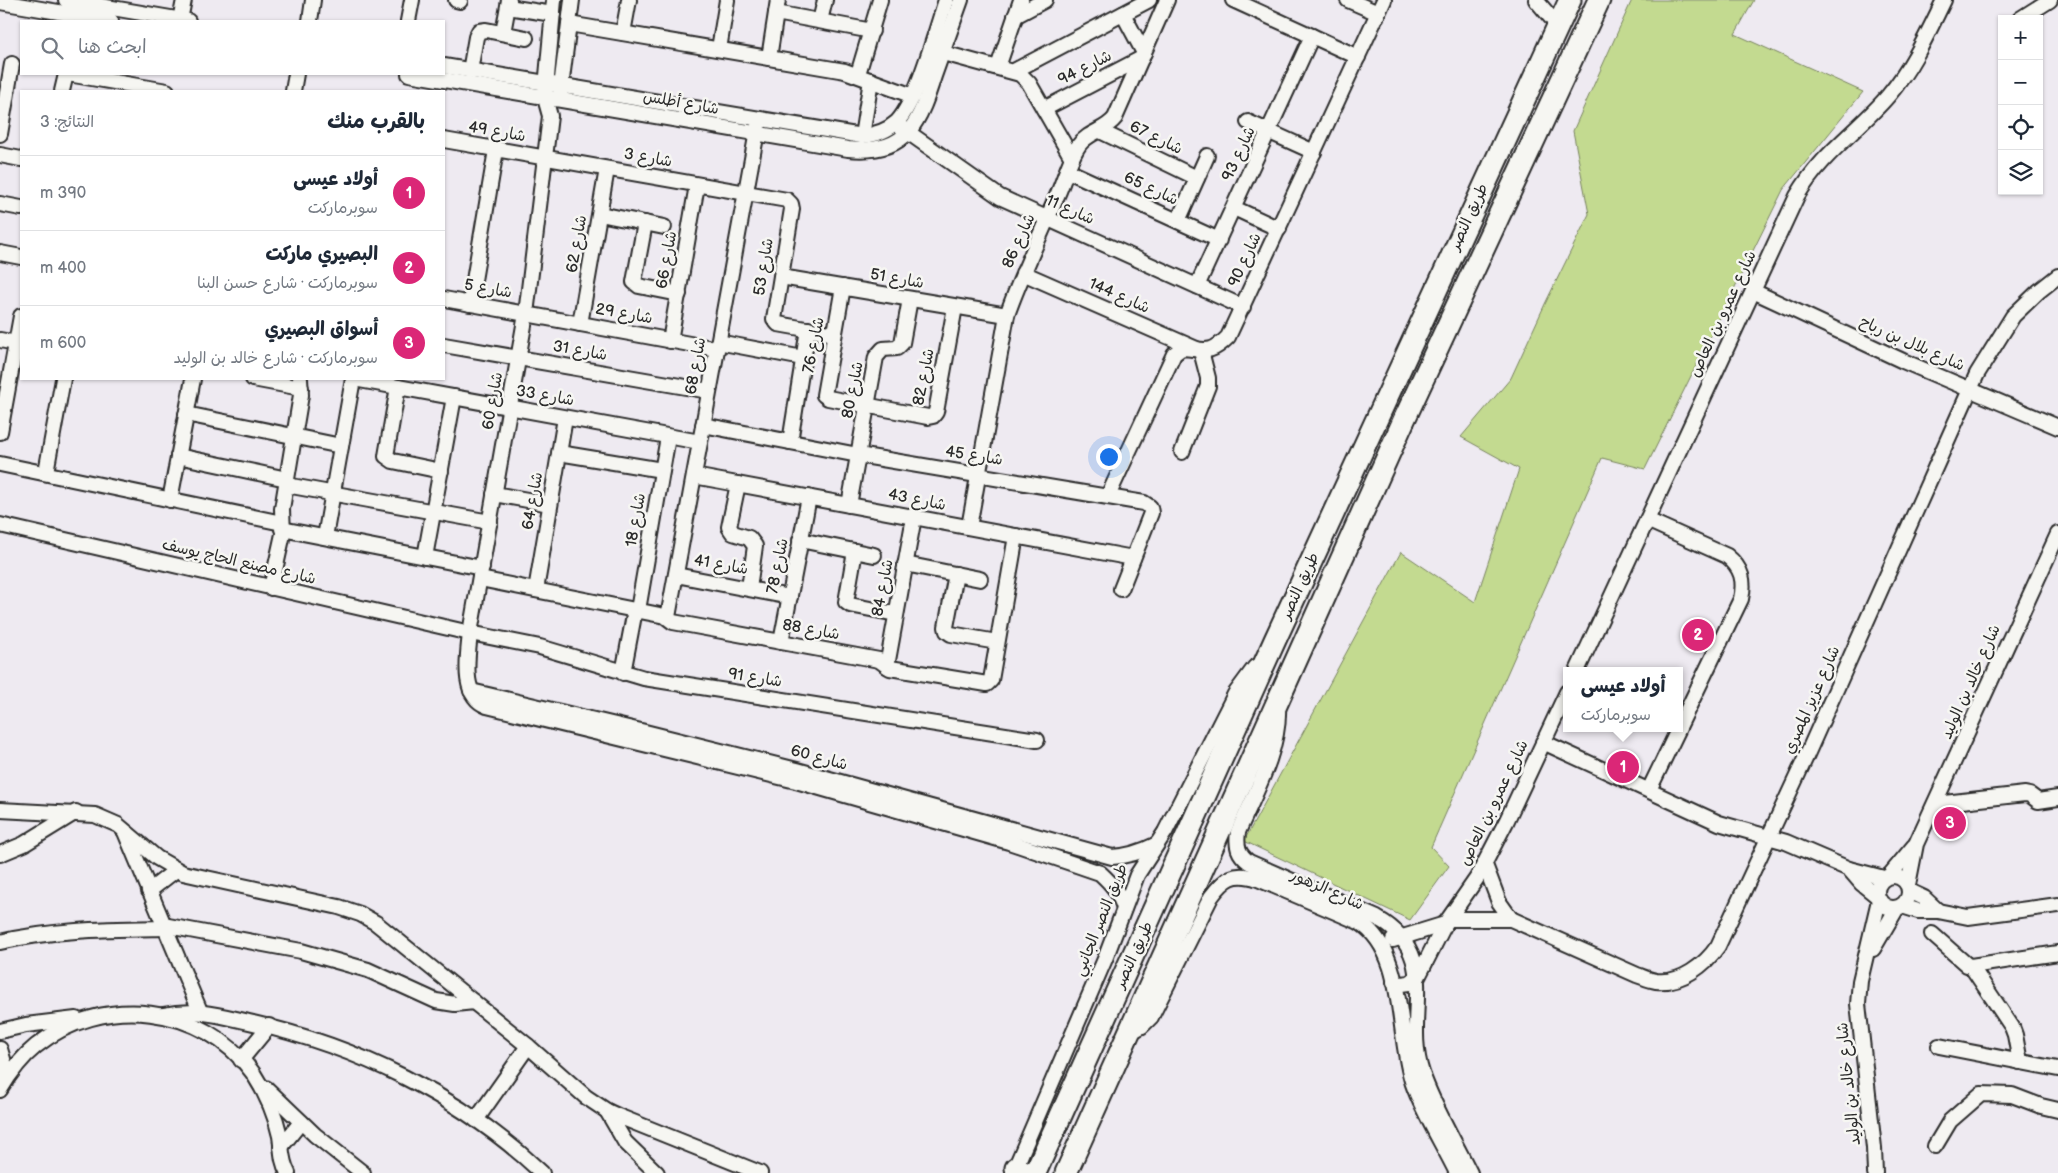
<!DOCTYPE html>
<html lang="ar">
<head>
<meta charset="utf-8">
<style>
  :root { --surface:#fff; --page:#f6f6f7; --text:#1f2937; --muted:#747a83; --line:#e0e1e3; --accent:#db2777 }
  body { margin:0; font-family:"Balsamiq Sans","Playpen Sans Arabic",sans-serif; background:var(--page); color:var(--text); direction:rtl }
  .controls { position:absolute; right:15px; top:15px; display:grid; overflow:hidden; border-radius:0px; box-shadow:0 1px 4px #0004 }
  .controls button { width:45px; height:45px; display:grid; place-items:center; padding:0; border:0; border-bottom:1px solid var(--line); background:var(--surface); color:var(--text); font:25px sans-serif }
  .you { position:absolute; left:1108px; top:456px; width:18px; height:18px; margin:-12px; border:4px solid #fff; border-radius:50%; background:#1a73e8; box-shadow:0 0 0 8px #1a73e833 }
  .badge { display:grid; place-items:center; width:32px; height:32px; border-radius:50%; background:var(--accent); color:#fff; font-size:16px; font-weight:700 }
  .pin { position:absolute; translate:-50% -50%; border:2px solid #fff; box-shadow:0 1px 5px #0006 }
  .popup { position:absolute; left:1563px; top:667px; width:120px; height:65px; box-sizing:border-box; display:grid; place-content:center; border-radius:0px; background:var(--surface); filter:drop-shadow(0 1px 4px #0005); font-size:16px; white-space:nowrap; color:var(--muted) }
  .popup b { font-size:19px; color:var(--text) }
  .popup::after { content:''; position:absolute; left:50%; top:100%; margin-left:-10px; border:10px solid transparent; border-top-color:var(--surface) }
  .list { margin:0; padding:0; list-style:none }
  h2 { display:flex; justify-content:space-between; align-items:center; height:65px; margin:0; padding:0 20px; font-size:21px }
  h2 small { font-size:16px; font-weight:400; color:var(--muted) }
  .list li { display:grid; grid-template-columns:32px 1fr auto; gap:15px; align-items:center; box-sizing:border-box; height:75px; padding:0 20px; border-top:1px solid var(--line) }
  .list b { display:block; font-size:19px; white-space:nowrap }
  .list p { margin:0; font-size:16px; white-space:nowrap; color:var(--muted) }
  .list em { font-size:16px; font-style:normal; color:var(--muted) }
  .icon { flex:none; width:28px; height:28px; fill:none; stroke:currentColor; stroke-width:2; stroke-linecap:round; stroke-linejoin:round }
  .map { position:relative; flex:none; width:2058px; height:1173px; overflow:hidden; direction:ltr }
  .search { position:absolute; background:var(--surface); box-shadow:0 1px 4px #0004; left:20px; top:20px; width:425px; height:55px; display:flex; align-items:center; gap:12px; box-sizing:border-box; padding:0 18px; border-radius:0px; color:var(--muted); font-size:19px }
  .panel { position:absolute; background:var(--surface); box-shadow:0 1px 4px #0004; left:20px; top:90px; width:425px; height:290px; border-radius:0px; direction:rtl }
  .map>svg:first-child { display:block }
  .green { fill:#c3da90; stroke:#77825e }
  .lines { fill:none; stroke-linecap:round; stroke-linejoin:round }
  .minor-casing { stroke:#2b2b2b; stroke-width:18 }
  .highway-casing { stroke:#2b2b2b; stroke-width:25 }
  .minor { stroke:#f6f6f2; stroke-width:14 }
  .highway { stroke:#f6f6f2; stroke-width:21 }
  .labels { text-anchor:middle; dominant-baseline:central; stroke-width:5; stroke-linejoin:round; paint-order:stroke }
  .street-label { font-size:16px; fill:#2b2b2b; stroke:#f6f6f2 }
</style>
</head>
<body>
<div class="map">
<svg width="2058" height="1173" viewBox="0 0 2058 1173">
  <rect width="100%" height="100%" fill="#eeeaf1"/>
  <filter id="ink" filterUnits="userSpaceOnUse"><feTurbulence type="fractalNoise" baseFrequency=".02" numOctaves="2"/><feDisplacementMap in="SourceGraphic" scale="10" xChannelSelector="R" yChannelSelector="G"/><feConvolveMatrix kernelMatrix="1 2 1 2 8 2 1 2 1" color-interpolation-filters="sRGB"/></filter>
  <g filter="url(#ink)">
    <polygon class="green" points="1632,0 1754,0 1735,34 1863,92 1783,190 1645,469 1602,458 1431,847 1449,866 1410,920 1244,841 1401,552 1475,602 1519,469 1461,437 1511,378 1545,304 1589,214 1573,131"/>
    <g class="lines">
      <g class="minor-casing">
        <g id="minor">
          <polyline points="66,0 188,21"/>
          <polyline points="456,0 460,1"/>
          <path d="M 554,0 L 545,98 L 550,116 L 526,314 L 470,633 C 468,656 460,696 487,706 L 796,781 L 1009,842 L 1100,873 C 1112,884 1119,892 1124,908"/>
          <polyline points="1233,0 1358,57"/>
          <polyline points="1348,0 1378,13"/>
          <polyline points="1536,0 1558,26"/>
          <polyline points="0,2 111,21"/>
          <polyline points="508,7 553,14"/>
          <polyline points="776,13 872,31"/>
          <polyline points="1123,14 1144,53"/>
          <polyline points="1015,16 1045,0"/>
          <polyline points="2020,19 2050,0"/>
          <polyline points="180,20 184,0"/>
          <polyline points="310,21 313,0"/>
          <polyline points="408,21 412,0"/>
          <polyline points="820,21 825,0"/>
          <polyline points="569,24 845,71 913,96"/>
          <polyline points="503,33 509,0"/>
          <polyline points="623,33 629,0"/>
          <polyline points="719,49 727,0"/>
          <polyline points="943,53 1020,74 1029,83 1072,158"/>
          <polyline points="769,58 778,0"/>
          <path d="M 444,66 L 862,136 C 875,135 887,131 897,122 C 917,101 936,30 946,0"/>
          <polyline points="998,67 1021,0"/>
          <polyline points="470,71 476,37 479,31 486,30 526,38"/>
          <polyline points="1014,71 1149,0"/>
          <polyline points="68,74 167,91"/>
          <path d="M 409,74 L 848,149 C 869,151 893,149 908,132 C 921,117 928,95 934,76 C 943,51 952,25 961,0"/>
          <polyline points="858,74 880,0"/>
          <polyline points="62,91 66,74"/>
          <polyline points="293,91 296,74"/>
          <polyline points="560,95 572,0"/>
          <polyline points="1044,109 1142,58"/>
          <polyline points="1248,122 1314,152"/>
          <polyline points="902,128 1000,197 1243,307"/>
          <polyline points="1100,131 1197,178"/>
          <polyline points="0,134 12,64"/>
          <polyline points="862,136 871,80"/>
          <polyline points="444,140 787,200 791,204 792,209 774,319 778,324 834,334"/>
          <polyline points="0,155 21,159"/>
          <polyline points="1068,171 1219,240"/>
          <polyline points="0,204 21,208"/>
          <polyline points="1234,208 1279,229"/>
          <polyline points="600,214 664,227"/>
          <polyline points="1178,221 1207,156"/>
          <polyline points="645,223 634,282 639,286 679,294"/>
          <polyline points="0,253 21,257"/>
          <polyline points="1023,273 1201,351 1208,378 1208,386 1182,452"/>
          <polyline points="781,277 1007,315"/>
          <polyline points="1197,286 1312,36"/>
          <polyline points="843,287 824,395 828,398 928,417 933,416 936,412 955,307"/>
          <polyline points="1753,291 1903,361 2058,427"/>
          <polyline points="444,299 717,349"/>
          <polyline points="470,304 496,150"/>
          <polyline points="580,324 607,169"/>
          <polyline points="0,340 16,343"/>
          <polyline points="670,341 697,185"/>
          <polyline points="718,342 803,358"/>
          <polyline points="444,345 709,391"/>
          <polyline points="253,379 301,388"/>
          <polyline points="354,379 700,442"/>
          <polyline points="398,387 386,456 393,461 441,471"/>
          <polyline points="186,414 341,446"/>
          <polyline points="703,425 858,455 1144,503 1150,507 1151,513 1121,589"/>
          <polyline points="0,432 21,316"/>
          <polyline points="790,442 808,329"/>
          <polyline points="559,453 662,470"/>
          <polyline points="178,456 287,479"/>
          <polyline points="0,464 282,523"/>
          <polyline points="46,472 63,379"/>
          <polyline points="694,476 1133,558"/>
          <polyline points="738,484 729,527 733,533 749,538 755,546 749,588"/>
          <polyline points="286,485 490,522"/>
          <polyline points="494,494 550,504"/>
          <path d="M 1108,496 L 1174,354 L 1182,348 C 1205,349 1209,356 1228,337 L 1384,0"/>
          <polyline points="170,500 193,379"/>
          <polyline points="849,505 876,357 883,349 897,348 902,343 910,299"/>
          <path d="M 1647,520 L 1727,556 C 1742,568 1745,581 1741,599 L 1679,727"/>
          <polyline points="0,525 470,633 540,647 644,678 1037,740"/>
          <path d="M 969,527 L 1007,315 C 1021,275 1040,237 1056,198 C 1063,184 1070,157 1079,145 C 1088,132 1105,131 1115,118 L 1167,0"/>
          <polyline points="282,529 482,568"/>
          <polyline points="325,537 353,379"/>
          <polyline points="800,540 874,555"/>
          <polyline points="855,551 846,602 850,605 896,614"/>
          <polyline points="425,557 454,397"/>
          <polyline points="905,564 980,579"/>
          <polyline points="956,574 946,627 947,631 951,634 997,642"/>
          <polyline points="676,575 790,597"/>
          <polyline points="480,579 665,616 673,622 879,660 890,668 987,684 991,680 1016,536"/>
          <polyline points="271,588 283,534 282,509 301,395 300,379"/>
          <polyline points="536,590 565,418"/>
          <polyline points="638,610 668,437"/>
          <polyline points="668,617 758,126"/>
          <polyline points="781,642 809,497"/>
          <polyline points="887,666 914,517"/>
          <path d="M 1577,671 L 1797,196 C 1822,153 1857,132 1888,96 C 1912,68 1928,33 1944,0"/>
          <polyline points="623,673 635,610"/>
          <path d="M 471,691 L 641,731 L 797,770 L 1112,857 C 1129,856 1141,852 1155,845"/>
          <path d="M 1278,708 C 1280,749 1254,795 1238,832 C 1236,846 1238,854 1249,862 L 1377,918 C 1444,956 1402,1014 1422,1073 C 1434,1108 1454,1140 1470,1173"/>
          <polyline points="1543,742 1719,823 1786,842 1849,869 1884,878"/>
          <polyline points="1649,790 1679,728"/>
          <polyline points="1935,804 2025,794 2030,795 2038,801 2058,798"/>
          <polyline points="0,810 95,815 118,825 157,858 183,873 339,907 360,914 376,923 528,1046 586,1097 607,1111 618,1116 760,1173"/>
          <polyline points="125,832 200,1011"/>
          <polyline points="0,854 24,844 76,812"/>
          <polyline points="1485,865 1499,902 1511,919"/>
          <polyline points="1849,869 1861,883 1877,896"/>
          <circle cx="1893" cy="892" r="16"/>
          <polyline points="1889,876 1914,846"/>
          <polyline points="1908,885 1916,844 2058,534"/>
          <polyline points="149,891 176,870"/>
          <polyline points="1909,891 1924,898 1938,911"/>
          <polyline points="1902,906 1918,911 1938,911 1968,917 2058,905"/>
          <path d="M 1449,919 L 1511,919 L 1637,975 C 1643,977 1649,980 1656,981 C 1681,984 1705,965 1718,946 L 1805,759 L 1977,374 L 2013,316 L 2039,291 L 2058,276"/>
          <polyline points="163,925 301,951 368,970 436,1001 455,1004 474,1002"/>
          <polyline points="1932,934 1967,965 1971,966 2058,953"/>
          <polyline points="1393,940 1445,924"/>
          <path d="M 0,942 C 54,929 110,929 165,928"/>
          <polyline points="1873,949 1897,908"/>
          <polyline points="1971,966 2012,1027 2015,1035 2020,1062"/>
          <polyline points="1394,982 1401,984 1409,983 1418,977 1445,924 1477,878 1507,820 1567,692"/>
          <path d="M 163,1015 C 195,1008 218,1015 249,1022 C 356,1046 461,1096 542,1173"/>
          <polyline points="0,1031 26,1025 76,1019"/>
          <path d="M 1129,1033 L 1142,1026 L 1151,1017 L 1211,897 C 1225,878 1234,871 1258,879 L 1359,922 C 1407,952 1396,1035 1413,1084 C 1424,1115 1443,1144 1457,1173"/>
          <polyline points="1939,1046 2058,1069"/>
          <polyline points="0,1049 8,1076"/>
          <polyline points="241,1060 269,1026"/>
          <polyline points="266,1088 315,1135 363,1173"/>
          <path d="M 0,1090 C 10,1073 21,1058 36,1046 C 102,993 203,1004 253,1073 C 266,1093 275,1113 280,1136 C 282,1149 281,1161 288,1173"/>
          <polyline points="607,1111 625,1142 657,1173"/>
          <polyline points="476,1120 528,1046"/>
          <polyline points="1935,1146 1950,1121 1981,1094 2012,1095 2041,1106 2058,1110"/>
          <polyline points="281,1147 301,1122"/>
          <polyline points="1013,1173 1105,959 1137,875 1165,832 1235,694 1255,667"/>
          <polyline points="1875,1173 1874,1148 1858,1004 1860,981 1879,900"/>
        </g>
      </g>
      <g class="highway-casing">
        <g id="highway">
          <polyline points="1016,1168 1028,1173"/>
          <polyline points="1035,1173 1275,640 1570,0"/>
          <polyline points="1066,1173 1404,420 1599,0"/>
        </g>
      </g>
      <use href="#minor" class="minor"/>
      <use href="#highway" class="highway"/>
    </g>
  </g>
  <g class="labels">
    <g class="street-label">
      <text transform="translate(1085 68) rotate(-27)">شارع 94</text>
      <text transform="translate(681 103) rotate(10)">شارع أطلس</text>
      <text transform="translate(497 132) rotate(10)">شارع 49</text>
      <text transform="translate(1156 138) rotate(26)">شارع 67</text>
      <text transform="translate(1239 154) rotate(-65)">شارع 93</text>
      <text transform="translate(648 158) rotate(10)">شارع 3</text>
      <text transform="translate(1151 189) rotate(25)">شارع 65</text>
      <text transform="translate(1070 210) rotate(24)">شارع 11</text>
      <text transform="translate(1469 217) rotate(-65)">طريق النصر</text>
      <text transform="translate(1019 241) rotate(-66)">شارع 86</text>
      <text transform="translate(577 244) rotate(-80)">شارع 62</text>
      <text transform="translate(667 260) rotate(-80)">شارع 66</text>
      <text transform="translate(1245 260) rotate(-65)">شارع 90</text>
      <text transform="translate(764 267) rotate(-81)">شارع 53</text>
      <text transform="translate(897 279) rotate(10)">شارع 51</text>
      <text transform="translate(488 289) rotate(10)">شارع 5</text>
      <text transform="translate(1119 296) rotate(24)">شارع 144</text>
      <text transform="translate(624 314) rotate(10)">شارع 29</text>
      <text transform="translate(1723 314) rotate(-65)">شارع عمرو بن العاص</text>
      <text transform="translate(1912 344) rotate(24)">شارع بلال بن رباح</text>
      <text transform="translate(814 345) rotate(-79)">شارع 76</text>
      <text transform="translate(580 351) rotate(10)">شارع 31</text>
      <text transform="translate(696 366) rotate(-80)">شارع 68</text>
      <text transform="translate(924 377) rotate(-79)">شارع 82</text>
      <text transform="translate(853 390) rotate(-79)">شارع 80</text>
      <text transform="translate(545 396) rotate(10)">شارع 33</text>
      <text transform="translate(493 401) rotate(-80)">شارع 60</text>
      <text transform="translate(974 456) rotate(9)">شارع 45</text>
      <text transform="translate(917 500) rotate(11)">شارع 43</text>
      <text transform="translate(533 501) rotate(-80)">شارع 64</text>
      <text transform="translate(636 520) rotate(-80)">شارع 18</text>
      <text transform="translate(239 562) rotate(13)">شارع مصنع الحاج يوسف</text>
      <text transform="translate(721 565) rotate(10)">شارع 41</text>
      <text transform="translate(778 566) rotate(-79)">شارع 78</text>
      <text transform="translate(1300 586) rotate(-65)">طريق النصر</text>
      <text transform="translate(883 588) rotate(-79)">شارع 84</text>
      <text transform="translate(811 630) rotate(10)">شارع 88</text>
      <text transform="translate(755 678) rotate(9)">شارع 91</text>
      <text transform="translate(1971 682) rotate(-66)">شارع خالد بن الوليد</text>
      <text transform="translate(1812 700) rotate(-66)">شارع عزيز المصري</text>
      <text transform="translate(819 758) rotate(15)">شارع 60</text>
      <text transform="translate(1494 803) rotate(-64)">شارع عمرو بن العاص</text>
      <text transform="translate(1327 890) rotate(24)">شارع الزهور</text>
      <text transform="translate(1101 920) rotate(-68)">طريق النصر الجانبي</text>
      <text transform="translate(1134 955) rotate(-65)">طريق النصر</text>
      <text transform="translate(1849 1084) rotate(-96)">شارع خالد بن الوليد</text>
    </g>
  </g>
</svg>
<div class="controls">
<button>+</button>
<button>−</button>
<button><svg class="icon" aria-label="locate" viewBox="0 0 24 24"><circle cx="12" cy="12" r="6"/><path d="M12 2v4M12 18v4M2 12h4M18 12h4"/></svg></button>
<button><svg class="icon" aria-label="layers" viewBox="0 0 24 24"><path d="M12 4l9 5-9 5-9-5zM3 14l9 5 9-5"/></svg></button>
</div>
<div class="you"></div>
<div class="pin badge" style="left:1623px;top:767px">1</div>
<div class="popup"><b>أولاد عيسى</b>سوبرماركت</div>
<div class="pin badge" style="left:1698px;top:635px">2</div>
<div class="pin badge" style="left:1950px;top:823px">3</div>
<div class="search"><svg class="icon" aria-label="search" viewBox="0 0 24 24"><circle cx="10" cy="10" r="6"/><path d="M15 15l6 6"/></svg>ابحث هنا</div>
<section class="panel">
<h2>بالقرب منك<small>النتائج: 3</small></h2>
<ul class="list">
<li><span class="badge">1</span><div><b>أولاد عيسى</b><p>سوبرماركت</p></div><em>390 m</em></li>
<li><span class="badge">2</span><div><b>البصيري ماركت</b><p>سوبرماركت · شارع حسن البنا</p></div><em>400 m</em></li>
<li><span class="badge">3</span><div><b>أسواق البصيري</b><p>سوبرماركت · شارع خالد بن الوليد</p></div><em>600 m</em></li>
</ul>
</section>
</div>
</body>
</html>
